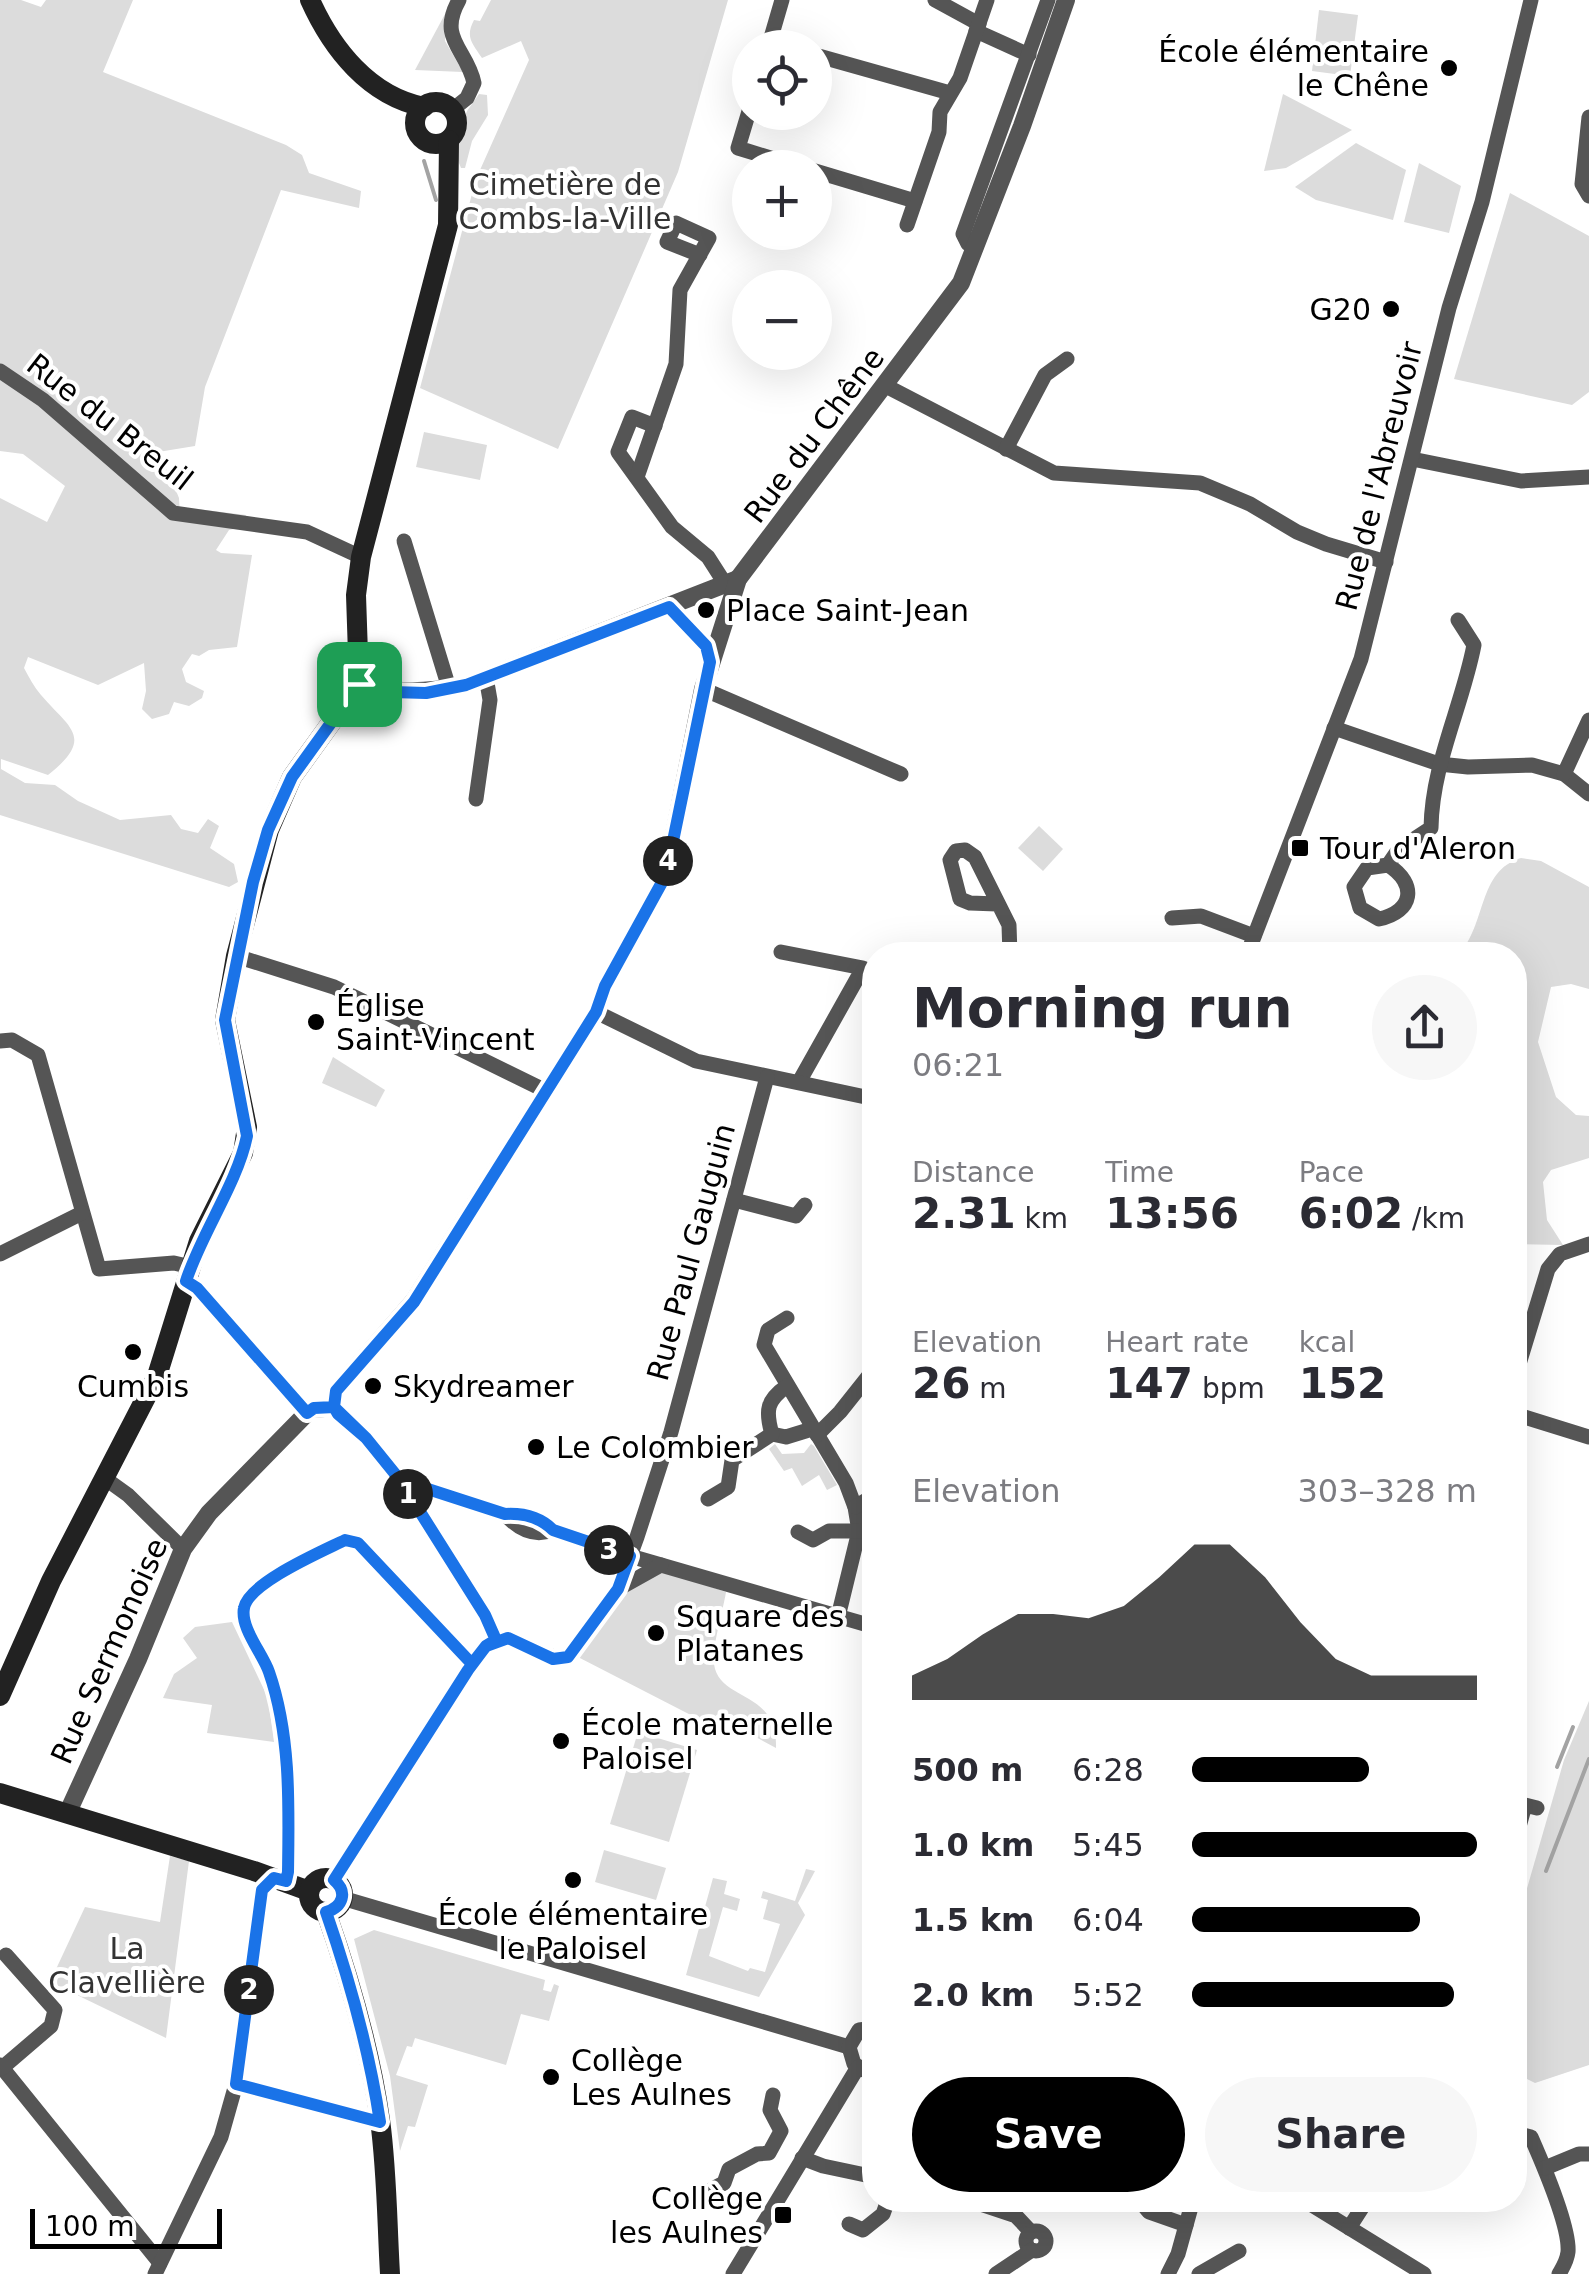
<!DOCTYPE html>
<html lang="en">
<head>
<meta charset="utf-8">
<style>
	:root { --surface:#fff; --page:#f7f7f7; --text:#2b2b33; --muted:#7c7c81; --accent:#000 }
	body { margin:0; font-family:"DejaVu Sans",sans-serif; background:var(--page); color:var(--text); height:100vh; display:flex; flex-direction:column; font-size:38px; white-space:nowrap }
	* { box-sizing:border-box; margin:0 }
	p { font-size:32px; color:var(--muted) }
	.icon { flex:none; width:55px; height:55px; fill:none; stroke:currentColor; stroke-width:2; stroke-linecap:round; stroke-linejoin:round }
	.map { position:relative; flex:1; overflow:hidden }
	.side { position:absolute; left:862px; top:942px; width:665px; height:1270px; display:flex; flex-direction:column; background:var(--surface); border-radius:40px; box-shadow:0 10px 40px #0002 }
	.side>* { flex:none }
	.buttons { position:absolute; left:732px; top:30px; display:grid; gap:20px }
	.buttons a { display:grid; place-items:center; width:100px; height:100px; border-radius:50%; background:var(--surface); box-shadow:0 10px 40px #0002; font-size:50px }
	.scale { position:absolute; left:30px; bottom:25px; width:192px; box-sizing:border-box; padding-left:10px; border:5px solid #000; border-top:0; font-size:28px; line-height:35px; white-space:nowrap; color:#000; -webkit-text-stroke:8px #fff; paint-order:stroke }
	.pin { position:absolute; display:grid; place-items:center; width:85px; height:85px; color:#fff; margin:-42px; border-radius:20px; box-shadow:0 5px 15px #0006 }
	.km { position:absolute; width:50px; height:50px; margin:-25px; border-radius:50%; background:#222; color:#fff; font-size:28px; line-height:50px; text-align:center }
	.round { display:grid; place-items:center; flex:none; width:105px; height:105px; border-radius:52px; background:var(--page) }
	.head { display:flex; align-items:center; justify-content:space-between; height:170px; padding:0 50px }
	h1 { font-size:55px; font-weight:800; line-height:75px }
	.stats { display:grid; grid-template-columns:repeat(3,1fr); gap:15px; height:170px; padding:10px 50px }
	.stats div { display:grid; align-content:center }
	.stats b { font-size:42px; font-weight:800 }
	.stats small { font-size:28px; font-weight:400 }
	.stats p { font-size:28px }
	.chart { height:280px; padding:20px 50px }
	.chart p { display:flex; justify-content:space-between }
	.chart svg { width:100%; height:180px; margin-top:10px; fill:var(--accent); opacity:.7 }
	.action { display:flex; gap:20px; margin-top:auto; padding:20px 50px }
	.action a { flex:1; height:115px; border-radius:60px; background:var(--accent); color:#fff; font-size:40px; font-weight:800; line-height:115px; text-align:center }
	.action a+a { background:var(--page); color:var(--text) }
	ul { padding:0 50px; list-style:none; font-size:32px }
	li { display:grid; grid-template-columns:160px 120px 1fr; align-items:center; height:75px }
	li i { height:25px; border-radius:12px; background:var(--accent) }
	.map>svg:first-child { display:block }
</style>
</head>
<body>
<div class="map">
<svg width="1589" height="2274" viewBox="0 0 1589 2274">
	<rect width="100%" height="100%" fill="#fff"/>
	<!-- green -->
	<g fill="#dcdcdc">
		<path d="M0,0H21L41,7L46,0H133L103,72L286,145L302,155L309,173L361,191L359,208L281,190L205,387L195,446L158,452L156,462L165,464L179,498L180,517L197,509L246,515L243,527L229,530L216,550L221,553L252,555L237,647L209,650L199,656L192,654L182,669L186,682L204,691L202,698L189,706L174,702L169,714L152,719L142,709L146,691L144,663L98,685L28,657L24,668C29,677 34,687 41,695C69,728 96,737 48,775L1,759V769L25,783L55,785L78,801L120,820L171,815L181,829L198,833L208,819L219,826L210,848L234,864L238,882L229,887L0,815V498L47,522L65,486L23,454L0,451Z"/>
		<path d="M491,0H728L678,172L558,449L420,388L476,179L529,60L521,41L482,58C472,43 465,37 474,20L480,21Z"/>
		<path d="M1319,10L1358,15L1350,76L1312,71Z"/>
		<path d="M445,14V41L463,72L415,70Z"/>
		<path d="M479,94L487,95L488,115L472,141L465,168H461L453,148L467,111Z"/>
		<path d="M1283,94L1352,130L1286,168L1264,171Z"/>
		<path d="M1356,143L1406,170L1393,220L1316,200L1295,187Z"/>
		<path d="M1419,163L1461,186L1449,233L1404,222Z"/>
		<path d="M1510,193L1589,236V392L1572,405L1454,379Z"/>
		<path d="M424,432L487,445L480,480L416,467Z"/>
		<path d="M1039,826L1063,849L1043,871L1018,848Z"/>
		<path d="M1521,858L1541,861L1589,887V989L1571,984L1551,987L1538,1042L1556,1097L1576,1115L1589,1116V1158L1551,1170L1543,1182L1547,1220L1563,1245L1518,1244L1515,1238V955H1458C1487,925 1477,871 1521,858Z"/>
		<path d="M333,1057L385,1090L376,1107L322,1083Z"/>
		<path d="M775,1444L782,1454L804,1453L811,1444L814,1446L837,1485L827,1490L819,1475L802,1486L792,1468L784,1471L769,1449Z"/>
		<path d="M659,1569L726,1592C723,1611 712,1646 714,1664C719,1702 778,1689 776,1748L724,1720L716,1728L576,1656L622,1591Z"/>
		<path d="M232,1622L268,1698L274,1742L207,1733L212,1705L163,1698L174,1674L197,1658L183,1638L195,1627Z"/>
		<path d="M1589,1701V2065L1535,2083L1515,2073V1930L1564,1760Z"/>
		<path d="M638,1732L697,1750L669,1842L610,1824Z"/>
		<path d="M604,1850L666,1868L656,1900L595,1882Z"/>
		<path d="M170,1856L189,1861L166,2038L50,1982L85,1907L160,1922Z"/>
		<path d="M806,1869L815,1871L798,1903L805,1915L759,1997L686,1975L713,1878L727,1881L724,1894L740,1899L737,1911L723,1907L709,1956L748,1971L750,1968L765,1972L780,1924L763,1919L768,1900L761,1898L763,1891L795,1901Z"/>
		<path d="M374,1930L545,1980L543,1990L551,1992L554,1984L559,1986L549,2021L521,2014L506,2065L415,2038L412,2047L407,2046L396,2075L428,2085L415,2127L408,2126L400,2151L390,2076L354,1939Z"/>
	</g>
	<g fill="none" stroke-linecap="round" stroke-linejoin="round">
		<!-- stream -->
		<g stroke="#a3a3a3" stroke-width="4">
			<path d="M424,161L436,200"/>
			<path d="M1557,1767L1573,1727"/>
			<path d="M1546,1871L1589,1759"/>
		</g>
		<!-- minor -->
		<g stroke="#555" stroke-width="15">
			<path d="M935,0L979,24"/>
			<path d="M976,31L1029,55"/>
			<path d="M768,48L782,0"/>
			<path d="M815,55L950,93"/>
			<path d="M750,108L738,148L803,168"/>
			<path d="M452,110L467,98L474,83C467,49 437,39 459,0"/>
			<path d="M1589,117L1582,184L1589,196"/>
			<path d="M815,171L915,201"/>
			<path d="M907,225L939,132L940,112L960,78L987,0"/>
			<path d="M976,247L968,244L963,234L1048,0"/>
			<path d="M0,371L43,400L173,513L307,532L361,557"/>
			<path d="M884,385L1054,473L1200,483L1250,504L1297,532L1326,544L1386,562"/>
			<path d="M655,426L632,417L618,452L672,527L708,557L724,582"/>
			<path d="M1006,449L1045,375L1067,359"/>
			<path d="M1412,459L1521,481L1589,477"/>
			<path d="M637,477L676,364L680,290L709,238L676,223L667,242L700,255"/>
			<path d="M404,541L449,688"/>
			<path d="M669,607L706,646L710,662"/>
			<path d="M703,689L901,774"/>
			<path d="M1334,728L1439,764L1468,767L1532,765L1564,774L1589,794"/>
			<path d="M1564,774L1589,720"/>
			<path d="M476,799L490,700L486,677"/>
			<path d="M1388,865C1418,884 1413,912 1379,919L1360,908L1354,887L1367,868L1388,865L1399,849L1431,828C1432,764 1462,707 1474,645L1458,620"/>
			<path d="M997,904L970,903L960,899L950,860L956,851L965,850L975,857L1009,925L1010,955"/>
			<path d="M1172,918L1201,916L1254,936"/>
			<path d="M781,952L863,968L799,1082"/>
			<path d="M1247,955L1361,659L1449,308L1482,202L1531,0"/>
			<path d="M236,956L334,987L546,1091"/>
			<path d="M596,1012L696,1061L875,1099"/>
			<path d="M0,1041L12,1040L38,1055L99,1269L174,1263L191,1267"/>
			<path d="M734,1200L796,1216L805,1205"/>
			<path d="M0,1254L82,1213"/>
			<path d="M186,1281L197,1289L307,1413"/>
			<path d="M787,1318L768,1330L764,1345L846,1483L855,1507L859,1531L838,1617"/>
			<path d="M1515,1377L1548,1269L1560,1254L1589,1244"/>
			<path d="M787,1386C767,1400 765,1410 772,1434L786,1437L812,1429"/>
			<path d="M334,1407L366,1438L400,1480L485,1615L496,1640"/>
			<path d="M1515,1414L1589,1437"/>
			<path d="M817,1435L840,1412L875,1368"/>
			<path d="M103,1477L128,1495L183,1549"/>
			<path d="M400,1480L505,1514C523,1513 540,1517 553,1530L630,1556L875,1627"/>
			<path d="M708,1499L728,1487L732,1460L772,1434"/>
			<path d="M855,1507L875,1495"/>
			<path d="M505,1514C518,1529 534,1537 553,1530"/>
			<path d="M798,1532L813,1540L829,1531H859"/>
			<path d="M618,1589L661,1565"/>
			<path d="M496,1640C523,1637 541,1661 568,1657L618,1589L637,1537L671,1432L767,1077"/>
			<path d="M1515,1841L1525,1805L1537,1808"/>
			<path d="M334,1880L468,1671L486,1646L496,1640"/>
			<path d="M286,1881C294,1854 288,1749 282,1719C280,1704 274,1688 270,1674C263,1655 242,1630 244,1610C246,1589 323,1545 343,1541C347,1540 354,1542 358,1543L473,1664"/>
			<path d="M342,1898L849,2047"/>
			<path d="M875,2028L859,2030L849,2047L854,2064L864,2070H875"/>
			<path d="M0,2065L160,2263"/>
			<path d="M2,2068L51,2026L55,2010L6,1955"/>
			<path d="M236,2084L380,2122"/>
			<path d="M1515,2133L1531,2137C1542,2162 1570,2227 1568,2252C1567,2261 1563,2267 1559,2274"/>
			<path d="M802,2158L823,2166L875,2177"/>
			<path d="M1545,2168L1579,2154H1589"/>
			<path d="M703,2194L724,2183L729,2169L757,2154L769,2153L781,2131L770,2110L773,2095"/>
			<path d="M968,2200L1016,2216L1031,2232"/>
			<path d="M1139,2200L1149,2212L1186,2225"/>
			<path d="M1304,2200L1424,2274"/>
			<path d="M849,2224L863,2230L883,2214L888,2200"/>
			<path d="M1349,2228L1367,2200"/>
			<circle cx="1036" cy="2241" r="10"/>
			<path d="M155,2274L221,2137L236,2084L262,1890L274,1877"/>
			<path d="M733,2274L858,2067"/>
			<path d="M996,2274L1032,2250"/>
			<path d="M1168,2274L1178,2254L1193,2200"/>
			<path d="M1199,2274L1239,2251"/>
		</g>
		<!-- tertiary -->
		<g stroke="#555" stroke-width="18">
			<path d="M359,684C396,695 428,692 466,685L738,579"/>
			<path d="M68,1812L138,1659L183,1549L209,1513L307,1413L314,1409L334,1407L336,1391L414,1301L596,1012L605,986L666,875L703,689L738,579L961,283L1022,126L1066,0"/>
		</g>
		<!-- secondary -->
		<g stroke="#222" stroke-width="20">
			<path d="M310,0C332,49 369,96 424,107"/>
			<circle cx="436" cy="123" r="21"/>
			<path d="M0,1696L51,1581L157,1376L199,1241L243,1153L247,1127L225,1020L236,956L269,830L292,777L359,684L356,595L361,557L448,225L449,140"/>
			<path d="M0,1793L254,1871L309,1891"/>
			<circle cx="326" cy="1895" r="17"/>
			<path d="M326,1912C350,1980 370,2048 380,2120C387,2171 387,2223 390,2274"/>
		</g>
	</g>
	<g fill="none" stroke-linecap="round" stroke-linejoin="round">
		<!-- route casing -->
		<g stroke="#fff" stroke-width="20">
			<path id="route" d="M359,684L292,777L268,830L253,882L225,1020L247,1136C237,1184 202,1232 186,1281L197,1288L307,1413L314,1408L334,1407L366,1438L400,1480L485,1615L496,1640L486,1646L468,1670L334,1880C348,1892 343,1907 326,1912C350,1981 369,2049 380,2122L236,2084L262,1890L274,1878L286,1881L288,1872C289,1806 291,1735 269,1672C263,1654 240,1628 244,1608C248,1583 323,1551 345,1540L358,1543L472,1664L486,1646L508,1638L553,1659L568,1657L618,1589L630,1556L553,1530C540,1517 523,1513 505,1514L400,1480L366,1438L338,1414L334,1407L336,1391L414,1302L596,1012L605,986L666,875L710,662L706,646L669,607L466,685L426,693L392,692L359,684"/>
		</g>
		<!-- route -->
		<use href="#route" stroke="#1a73e8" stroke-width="12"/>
	</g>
	<!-- markers -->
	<g fill="#000" stroke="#fff" stroke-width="4">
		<circle cx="1449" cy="68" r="10"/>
		<circle cx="1391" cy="309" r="10"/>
		<circle cx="706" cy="610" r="10"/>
		<rect x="1290" y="838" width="20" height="20" rx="5"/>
		<circle cx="316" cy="1022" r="10"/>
		<circle cx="133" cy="1352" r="10"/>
		<circle cx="373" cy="1386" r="10"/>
		<circle cx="536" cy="1447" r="10"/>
		<circle cx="656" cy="1633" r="10"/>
		<circle cx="561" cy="1741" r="10"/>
		<circle cx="573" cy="1880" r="10"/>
		<circle cx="551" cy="2077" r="10"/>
		<rect x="773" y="2205" width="20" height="20" rx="5"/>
	</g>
	<g text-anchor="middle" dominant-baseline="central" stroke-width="8" stroke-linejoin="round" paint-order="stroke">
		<!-- poi labels -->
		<g font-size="30" fill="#000" stroke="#fff" text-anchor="start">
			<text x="1429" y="51" text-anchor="end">École élémentaire<tspan x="1429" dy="34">le Chêne</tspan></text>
			<text x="1371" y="309" text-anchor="end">G20</text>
			<text x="726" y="610">Place Saint-Jean</text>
			<text x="1320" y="848">Tour d'Aleron</text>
			<text x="336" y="1005">Église<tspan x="336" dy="34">Saint-Vincent</tspan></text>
			<text x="133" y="1386" text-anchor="middle">Cumbis</text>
			<text x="393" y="1386">Skydreamer</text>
			<text x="556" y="1447">Le Colombier</text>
			<text x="676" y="1616">Square des<tspan x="676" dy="34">Platanes</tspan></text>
			<text x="581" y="1724">École maternelle<tspan x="581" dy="34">Paloisel</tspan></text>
			<text x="573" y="1914" text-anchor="middle">École élémentaire<tspan x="573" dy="34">le Paloisel</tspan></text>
			<text x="571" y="2060">Collège<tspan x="571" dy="34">Les Aulnes</tspan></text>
			<text x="763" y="2198" text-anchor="end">Collège<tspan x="763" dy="34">les Aulnes</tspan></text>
		</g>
		<!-- park labels -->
		<g font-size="30" fill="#333" stroke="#fff">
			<text x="565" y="184">Cimetière de<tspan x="565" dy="34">Combs-la-Ville</tspan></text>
			<text x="127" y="1948">La<tspan x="127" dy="34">Clavellière</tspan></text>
		</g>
		<!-- street labels -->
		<g font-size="30" fill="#000" stroke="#fff">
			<text transform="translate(110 422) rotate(38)">Rue du Breuil</text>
			<text transform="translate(814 435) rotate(-53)">Rue du Chêne</text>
			<text transform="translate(1379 476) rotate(-76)">Rue de l'Abreuvoir</text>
			<text transform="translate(691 1252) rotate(-75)">Rue Paul Gauguin</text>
			<text transform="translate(109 1651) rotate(-66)">Rue Sermonoise</text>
		</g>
	</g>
</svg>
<div class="buttons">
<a><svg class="icon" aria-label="locate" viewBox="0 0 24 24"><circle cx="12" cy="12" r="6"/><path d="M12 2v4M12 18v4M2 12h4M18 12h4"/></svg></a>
<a>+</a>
<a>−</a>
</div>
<div class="scale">100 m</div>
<div class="pin" style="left:359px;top:684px;background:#1e9e55"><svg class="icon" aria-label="arrive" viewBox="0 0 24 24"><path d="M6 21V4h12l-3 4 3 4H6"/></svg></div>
<b class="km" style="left:408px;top:1494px">1</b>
<b class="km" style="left:249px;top:1990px">2</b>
<b class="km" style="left:609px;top:1550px">3</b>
<b class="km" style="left:668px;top:861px">4</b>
<section class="side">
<div class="head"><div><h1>Morning run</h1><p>06:21</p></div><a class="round"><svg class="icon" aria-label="share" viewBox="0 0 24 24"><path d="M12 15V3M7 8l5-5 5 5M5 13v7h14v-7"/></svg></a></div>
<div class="stats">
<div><p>Distance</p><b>2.31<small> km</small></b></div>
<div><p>Time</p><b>13:56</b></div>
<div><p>Pace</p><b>6:02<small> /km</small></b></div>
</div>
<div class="stats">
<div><p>Elevation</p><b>26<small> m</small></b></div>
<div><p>Heart rate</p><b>147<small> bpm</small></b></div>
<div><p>kcal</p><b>152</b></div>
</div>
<div class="chart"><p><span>Elevation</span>303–328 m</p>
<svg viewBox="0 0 160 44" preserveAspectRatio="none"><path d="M0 44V38L10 34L20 28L30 23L40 23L50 24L60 21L70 14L80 6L90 6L100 14L110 25L120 34L130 38L140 38L150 38L160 38V44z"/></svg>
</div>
<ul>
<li><b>500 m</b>6:28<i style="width:62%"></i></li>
<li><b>1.0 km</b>5:45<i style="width:100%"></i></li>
<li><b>1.5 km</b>6:04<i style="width:80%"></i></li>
<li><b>2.0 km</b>5:52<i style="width:92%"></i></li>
</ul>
<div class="action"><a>Save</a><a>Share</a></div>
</section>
</div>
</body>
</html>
